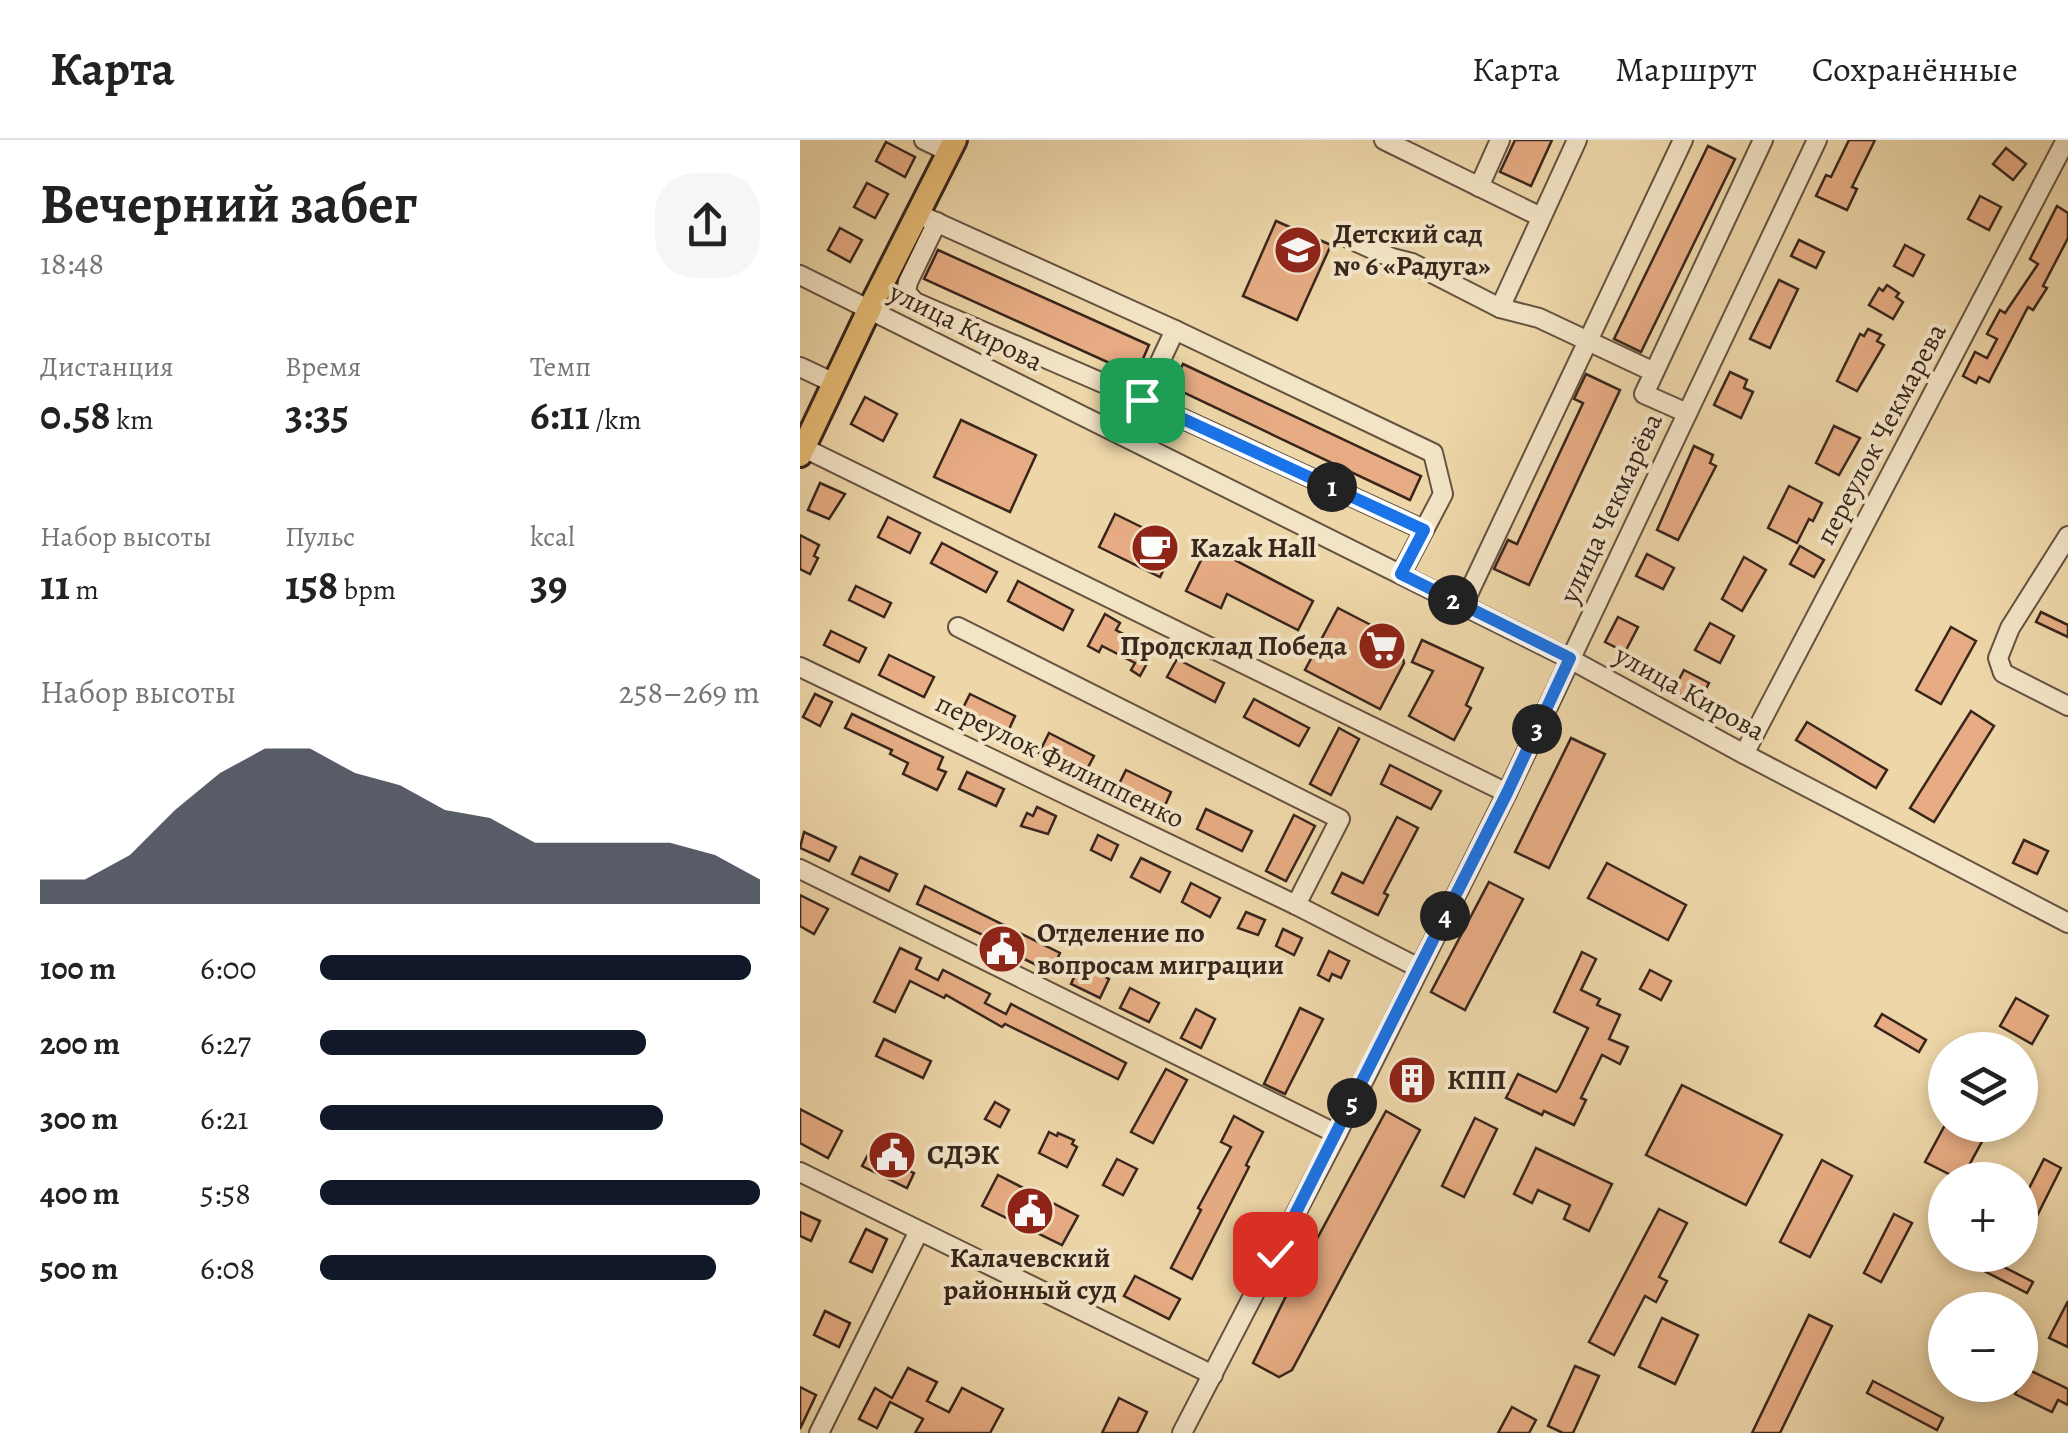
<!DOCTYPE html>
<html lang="ru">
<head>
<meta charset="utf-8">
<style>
	:root { --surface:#fff; --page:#f6f6f6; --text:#222; --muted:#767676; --line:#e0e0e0; --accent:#111827 }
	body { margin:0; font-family:Alegreya,serif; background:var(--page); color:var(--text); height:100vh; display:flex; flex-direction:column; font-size:38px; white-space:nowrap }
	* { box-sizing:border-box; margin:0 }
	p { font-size:32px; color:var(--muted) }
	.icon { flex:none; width:55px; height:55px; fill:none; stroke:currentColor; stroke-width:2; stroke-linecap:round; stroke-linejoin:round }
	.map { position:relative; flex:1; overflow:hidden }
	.drawer { display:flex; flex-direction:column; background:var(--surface); width:800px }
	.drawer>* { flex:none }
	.tools { position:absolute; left:1128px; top:892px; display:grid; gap:20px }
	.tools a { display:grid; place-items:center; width:110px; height:110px; border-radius:50%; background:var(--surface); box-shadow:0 5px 15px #0003; font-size:50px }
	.pin { position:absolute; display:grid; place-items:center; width:85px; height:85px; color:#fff; margin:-42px; border-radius:20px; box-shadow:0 5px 15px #0006 }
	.km { position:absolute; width:50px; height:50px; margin:-25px; border-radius:50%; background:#222; color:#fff; font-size:28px; line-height:50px; text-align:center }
	.round { display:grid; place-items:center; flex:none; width:105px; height:105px; border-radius:40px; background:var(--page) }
	.overview { display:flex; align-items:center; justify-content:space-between; height:170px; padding:0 40px }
	h1 { font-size:55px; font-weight:700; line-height:75px }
	.figures { display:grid; grid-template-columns:repeat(3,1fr); gap:15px; height:170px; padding:10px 40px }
	.figures div { display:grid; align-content:center }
	.figures b { font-size:42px; font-weight:700 }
	.figures small { font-size:28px; font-weight:400 }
	.figures p { font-size:28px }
	.chart { height:280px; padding:20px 40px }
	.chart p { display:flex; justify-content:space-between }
	.chart svg { width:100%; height:180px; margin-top:10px; fill:var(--accent); opacity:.7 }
	ul { padding:0 40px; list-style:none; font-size:32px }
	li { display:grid; grid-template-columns:160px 120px 1fr; align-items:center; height:75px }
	li i { height:25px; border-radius:12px; background:var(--accent) }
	header { display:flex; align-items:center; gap:60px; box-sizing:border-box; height:140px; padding:0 50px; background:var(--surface); border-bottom:2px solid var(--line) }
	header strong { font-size:48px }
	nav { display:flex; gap:55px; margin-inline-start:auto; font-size:35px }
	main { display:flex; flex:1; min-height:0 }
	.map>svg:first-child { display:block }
</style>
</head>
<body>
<header>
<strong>Карта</strong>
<nav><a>Карта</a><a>Маршрут</a><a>Сохранённые</a></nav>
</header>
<main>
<section class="drawer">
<div class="overview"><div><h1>Вечерний забег</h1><p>18:48</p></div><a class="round"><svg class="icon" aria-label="share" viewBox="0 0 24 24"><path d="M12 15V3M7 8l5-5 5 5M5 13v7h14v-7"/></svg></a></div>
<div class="figures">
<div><p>Дистанция</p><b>0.58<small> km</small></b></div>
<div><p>Время</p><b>3:35</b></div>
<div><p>Темп</p><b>6:11<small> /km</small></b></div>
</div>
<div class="figures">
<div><p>Набор высоты</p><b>11<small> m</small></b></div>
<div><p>Пульс</p><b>158<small> bpm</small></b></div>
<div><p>kcal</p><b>39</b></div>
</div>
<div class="chart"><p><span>Набор высоты</span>258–269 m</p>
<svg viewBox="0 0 160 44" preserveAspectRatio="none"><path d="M0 44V38L10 38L20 32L30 21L40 12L50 6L60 6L70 12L80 15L90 21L100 23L110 29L120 29L130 29L140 29L150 32L160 38V44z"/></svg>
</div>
<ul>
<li><b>100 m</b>6:00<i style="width:98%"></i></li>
<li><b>200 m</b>6:27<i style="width:74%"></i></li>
<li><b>300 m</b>6:21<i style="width:78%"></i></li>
<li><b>400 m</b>5:58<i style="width:100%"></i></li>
<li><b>500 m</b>6:08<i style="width:90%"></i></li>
</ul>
</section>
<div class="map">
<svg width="1268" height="1293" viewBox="0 0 1268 1293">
	<rect width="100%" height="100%" fill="#edd6a8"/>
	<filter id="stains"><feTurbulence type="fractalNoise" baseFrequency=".002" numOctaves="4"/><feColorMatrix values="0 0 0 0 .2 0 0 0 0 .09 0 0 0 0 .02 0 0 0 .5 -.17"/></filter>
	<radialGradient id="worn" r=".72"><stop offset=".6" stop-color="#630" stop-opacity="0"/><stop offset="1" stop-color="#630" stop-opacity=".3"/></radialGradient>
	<!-- building -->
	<g fill="#e7ac83" stroke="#38261d" stroke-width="2.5">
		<path d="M715,0H752L731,46L700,32Z"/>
		<path d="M1049,0H1075L1052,47L1057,49L1047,70L1016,56L1026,35L1031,37Z"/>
		<path d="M86,2L115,17L105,37L76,21Z"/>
		<path d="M908,6L935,19L841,212L814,199Z"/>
		<path d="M1206,8L1226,24L1213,40L1193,24Z"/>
		<path d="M67,43L88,54L75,78L54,67Z"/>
		<path d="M1180,56L1201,67L1189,90L1168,79Z"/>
		<path d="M1257,66L1268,73V98L1243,146L1247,148L1233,170L1228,167L1189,242L1179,237L1176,243L1163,236L1175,212L1187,218L1197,199L1187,194L1200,170L1205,173L1238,124L1230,119Z"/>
		<path d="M476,81L531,105L497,180L443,156Z"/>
		<path d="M40,88L62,100L50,122L28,110Z"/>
		<path d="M999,100L1024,112L1016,128L991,116Z"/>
		<path d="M1105,105L1124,115L1113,136L1094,126Z"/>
		<path d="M138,110L349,205L336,235L124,139Z"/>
		<path d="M979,140L998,149L970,208L950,199Z"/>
		<path d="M1087,145L1099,153L1096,157L1103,162L1093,179L1069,165L1079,148L1083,151Z"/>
		<path d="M1068,189L1081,195L1077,201L1084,205L1057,251L1037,241L1060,194L1064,196Z"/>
		<path d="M383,224L621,336L610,360L372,247Z"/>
		<path d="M930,232L947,240L944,248L953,252L941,278L914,265Z"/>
		<path d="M786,234L820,250L729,445L694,429L708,400L717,404L783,263L774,259Z"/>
		<path d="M65,257L97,274L83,301L51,284Z"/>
		<path d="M161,280L236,315L210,372L134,337Z"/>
		<path d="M1034,286L1060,298L1039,335L1016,323Z"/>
		<path d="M894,306L913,315L910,323L916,326L878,400L857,390Z"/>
		<path d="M20,343L45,354L29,379L8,370Z"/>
		<path d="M989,346L1022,363L1013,381L1009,379L997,403L968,388Z"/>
		<path d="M315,374L376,404L360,437L299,407Z"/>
		<path d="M88,377L120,393L110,413L78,397Z"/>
		<path d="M0,395L19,405L14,416L18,418L10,434L0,429Z"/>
		<path d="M142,403L197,432L186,452L131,423Z"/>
		<path d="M408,406L513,461L498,490L427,454L421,468L386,451Z"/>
		<path d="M1000,406L1024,420L1014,437L990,424Z"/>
		<path d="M847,414L874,428L863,449L836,436Z"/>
		<path d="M944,417L966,430L942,471L922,459Z"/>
		<path d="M218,441L273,470L263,490L208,461Z"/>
		<path d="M56,446L91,463L84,477L49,460Z"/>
		<path d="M538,468L598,499L604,523L580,569L505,530Z"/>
		<path d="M1241,472L1268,485V497L1236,482Z"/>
		<path d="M305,474L320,483L316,490L344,505L347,500L357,505L340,536L331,530L335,523L302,506L299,512L288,506Z"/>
		<path d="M818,477L838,487L825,512L805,502Z"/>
		<path d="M910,483L934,496L920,523L895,510Z"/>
		<path d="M1151,487L1176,501L1141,564L1116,550Z"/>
		<path d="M31,491L66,508L59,522L24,505Z"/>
		<path d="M622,500L683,528L666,565L671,568L654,600L609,576L633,531L612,522Z"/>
		<path d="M89,515L134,537L124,557L79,535Z"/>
		<path d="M377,519L424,543L415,562L367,537Z"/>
		<path d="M884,530L909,543L898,564L873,551Z"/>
		<path d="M15,554L32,562L20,586L3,577Z"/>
		<path d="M170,554L215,576L206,596L160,574Z"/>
		<path d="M454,559L509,588L499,606L444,577Z"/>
		<path d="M1171,571L1194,586L1134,682L1110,668Z"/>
		<path d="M52,574L143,617L138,629L146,632L137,650L103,634L108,623L90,614L92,610L45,588Z"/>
		<path d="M1007,582L1087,630L1076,648L996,600Z"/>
		<path d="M539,588L559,599L531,655L510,644Z"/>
		<path d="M249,593L294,616L284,635L239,613Z"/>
		<path d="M771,598L805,614L749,728L715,712Z"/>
		<path d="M590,625L641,651L631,669L581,644Z"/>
		<path d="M326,630L371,652L362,672L316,650Z"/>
		<path d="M167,632L204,649L196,666L159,649Z"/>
		<path d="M237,667L256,676L248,694L221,686L227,673L233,676Z"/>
		<path d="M406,669L452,691L442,711L397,689Z"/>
		<path d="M494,675L515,686L486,741L466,731Z"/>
		<path d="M597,677L618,688L584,753L588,755L578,775L532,753L542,733L563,743Z"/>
		<path d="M4,692L36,707L29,721L0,708Z"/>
		<path d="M298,695L318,705L311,720L291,710Z"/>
		<path d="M1224,700L1248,711L1237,734L1213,723Z"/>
		<path d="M60,717L97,734L89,751L52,734Z"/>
		<path d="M341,718L370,732L360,752L331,737Z"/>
		<path d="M807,723L886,765L868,800L788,758Z"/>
		<path d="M689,742L723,759L665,870L631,852Z"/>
		<path d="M391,743L420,758L410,777L382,762Z"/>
		<path d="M125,746L260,813L251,832L222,818L223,814L117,764Z"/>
		<path d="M0,755L28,769L14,794L0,786Z"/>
		<path d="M446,772L465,780L458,795L438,788Z"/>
		<path d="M483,789L502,798L494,815L476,806Z"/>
		<path d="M100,808L121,818L116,829L138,840L143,830L190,854L185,863L206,874L211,864L326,923L318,939L205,884L202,887L146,855L144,858L110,841L95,872L74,862Z"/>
		<path d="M529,811L549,821L541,838L532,834L529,841L518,835Z"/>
		<path d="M782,812L796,819L781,850L800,859L797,865L820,875L809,899L828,907L820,924L802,915L781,958L786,960L774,985L744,971L742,975L706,958L718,934L756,952L759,948L788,888L754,872Z"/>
		<path d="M280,824L309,839L300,858L271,844Z"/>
		<path d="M850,830L871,841L861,860L840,849Z"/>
		<path d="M330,848L359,863L349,882L320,868Z"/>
		<path d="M1216,858L1248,876L1232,904L1200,886Z"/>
		<path d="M500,868L523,879L485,954L464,944Z"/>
		<path d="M396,869L415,879L401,908L381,898Z"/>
		<path d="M1082,874L1126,900L1119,912L1075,886Z"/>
		<path d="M84,899L131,921L123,938L76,916Z"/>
		<path d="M603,920L634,936L622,959L591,943Z"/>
		<path d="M366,929L387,940L353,1003L331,992Z"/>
		<path d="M882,945L982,995L946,1065L846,1015Z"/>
		<path d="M195,962L209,970L200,987L185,979Z"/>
		<path d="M0,969L42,991L28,1018L0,1003Z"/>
		<path d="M586,971L620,990L492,1230L479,1237L453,1223L484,1160Z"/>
		<path d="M434,976L463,992L446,1025L449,1027L392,1139L371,1128L401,1070L398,1068L431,1007L421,1002Z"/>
		<path d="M675,978L697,989L664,1057L642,1046Z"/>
		<path d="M1145,985H1191L1161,1040L1125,1022Z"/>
		<path d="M249,992L257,996L258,993L274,1000L272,1004L277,1007L267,1027L239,1013Z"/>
		<path d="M77,998L100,1010L93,1023L114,1033L107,1048L62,1026Z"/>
		<path d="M736,1008L812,1044L789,1091L764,1079L770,1065L738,1050L732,1063L714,1054Z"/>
		<path d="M317,1019L337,1029L323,1055L303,1045Z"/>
		<path d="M1244,1019L1261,1028L1237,1076L1220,1066Z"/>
		<path d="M1022,1020L1052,1036L1010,1117L980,1102Z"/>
		<path d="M198,1035L278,1076L262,1105L182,1066Z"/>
		<path d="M859,1069L887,1083L859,1137L867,1141L856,1162L845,1156L814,1215L789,1202Z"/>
		<path d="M0,1072L20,1081L11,1101L0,1096Z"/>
		<path d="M1094,1074L1112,1083L1081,1142L1064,1133Z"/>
		<path d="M66,1089L87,1099L72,1132L50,1122Z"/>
		<path d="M1153,1115H1179L1193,1122L1197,1115H1211L1204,1127L1233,1142L1227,1153Z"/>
		<path d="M335,1136L380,1159L369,1179L324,1156Z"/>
		<path d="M1268,1161V1207L1249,1198Z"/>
		<path d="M25,1171L50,1183L39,1207L14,1195Z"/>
		<path d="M1009,1175L1032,1186L980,1293H952Z"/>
		<path d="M862,1178L898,1195L875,1244L839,1227Z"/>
		<path d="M775,1226L799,1236L773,1293H763L748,1286Z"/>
		<path d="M108,1228L137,1242L127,1261L149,1272L162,1248L203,1269L190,1293H115L123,1279L90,1262L77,1288L59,1279L75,1248L92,1258Z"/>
		<path d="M1227,1229L1268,1249V1265L1258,1260L1252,1272L1215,1254Z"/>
		<path d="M1073,1241L1143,1278L1137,1290L1067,1253Z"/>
		<path d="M0,1247L16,1255L0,1289Z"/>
		<path d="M319,1258L347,1272L337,1293H302Z"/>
		<path d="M712,1267L736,1280L729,1293H698Z"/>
	</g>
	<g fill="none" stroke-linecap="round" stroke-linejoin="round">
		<!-- minor casing -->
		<g stroke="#655240" stroke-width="22">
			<g id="minor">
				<path d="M124,0L149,12"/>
				<path d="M584,0L741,77"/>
				<path d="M777,0L700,168L739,178L854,232"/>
				<path d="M679,47L700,0"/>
				<path d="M118,74L375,190L633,313L643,354L601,434"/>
				<path d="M137,82L108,142L106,152L115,162L342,260"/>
				<path d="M550,99L592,118L612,123L700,168"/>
				<path d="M0,135L770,519L944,614L1268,783"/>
				<path d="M375,190L342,260L624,390"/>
				<path d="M0,227L34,243"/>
				<path d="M887,273L844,254L963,0"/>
				<path d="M0,306L707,653"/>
				<path d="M1268,396L1210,488L1198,518L1203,533L1268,566"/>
				<path d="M663,465L883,0"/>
				<path d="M158,487L540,679L496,765"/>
				<path d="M0,527L496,765L619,828"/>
				<path d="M944,614L1266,0"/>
				<path d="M0,729L537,994"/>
				<path d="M0,1032L413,1235"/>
				<path d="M19,1293L119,1091"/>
				<path d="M382,1293L537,994L707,653L1017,0"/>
			</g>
		</g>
		<!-- major casing -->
		<g stroke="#38261d" stroke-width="28">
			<path id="major" d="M0,315L69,170L155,0"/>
		</g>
		<!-- minor -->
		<use href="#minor" stroke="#f3e4c6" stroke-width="18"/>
		<!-- major -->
		<use href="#major" stroke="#e6bb74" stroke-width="22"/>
	</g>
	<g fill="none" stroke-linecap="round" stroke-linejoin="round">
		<!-- route casing -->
		<g stroke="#fff" stroke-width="20">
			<path id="route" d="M342,260L624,390L601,434L770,518L707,653L475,1114"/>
		</g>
		<!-- route -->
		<use href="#route" stroke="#1a73e8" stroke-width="12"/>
	</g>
	<!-- icons -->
	<defs>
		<g id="school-disc" transform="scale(2.5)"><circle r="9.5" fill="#8f2418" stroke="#f3e4c6"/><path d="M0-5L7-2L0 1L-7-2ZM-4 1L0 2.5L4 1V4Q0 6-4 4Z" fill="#fff"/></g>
		<g id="cafe-disc" transform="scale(2.5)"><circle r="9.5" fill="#8f2418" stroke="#f3e4c6"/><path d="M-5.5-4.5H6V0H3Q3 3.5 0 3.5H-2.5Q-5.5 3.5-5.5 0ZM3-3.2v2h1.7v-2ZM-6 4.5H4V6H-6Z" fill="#fff"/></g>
		<g id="supermarket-disc" transform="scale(2.5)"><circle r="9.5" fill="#8f2418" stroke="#f3e4c6"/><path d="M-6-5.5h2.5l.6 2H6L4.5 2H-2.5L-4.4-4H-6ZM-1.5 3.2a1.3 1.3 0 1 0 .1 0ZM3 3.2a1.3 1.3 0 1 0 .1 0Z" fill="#fff"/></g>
		<g id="civic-disc" transform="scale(2.5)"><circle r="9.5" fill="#8f2418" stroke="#f3e4c6"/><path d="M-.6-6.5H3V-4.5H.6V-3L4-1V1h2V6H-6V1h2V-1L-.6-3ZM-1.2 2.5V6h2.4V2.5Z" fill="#fff"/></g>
		<g id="building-disc" transform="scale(2.5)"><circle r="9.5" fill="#8f2418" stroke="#f3e4c6"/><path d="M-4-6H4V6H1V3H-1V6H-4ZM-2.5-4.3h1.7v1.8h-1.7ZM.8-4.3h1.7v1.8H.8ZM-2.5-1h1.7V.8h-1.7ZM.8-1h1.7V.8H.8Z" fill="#fff"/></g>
	</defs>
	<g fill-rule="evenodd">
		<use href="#school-disc" x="498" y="110"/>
		<use href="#cafe-disc" x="355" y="408"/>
		<use href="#supermarket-disc" x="582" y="506"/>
		<use href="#civic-disc" x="202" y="809"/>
		<use href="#building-disc" x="612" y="940"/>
		<use href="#civic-disc" x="92" y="1015"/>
		<use href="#civic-disc" x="230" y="1071"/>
	</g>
	<g text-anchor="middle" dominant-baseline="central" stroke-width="8" stroke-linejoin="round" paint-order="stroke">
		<!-- poi labels -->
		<g font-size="28" font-weight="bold" fill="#38261d" stroke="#f3e4c6" text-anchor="start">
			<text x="533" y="94">Детский сад<tspan x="533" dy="32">№ 6 «Радуга»</tspan></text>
			<text x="390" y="408">Kazak Hall</text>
			<text x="547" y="506" text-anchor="end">Продсклад Победа</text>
			<text x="237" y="793">Отделение по<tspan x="237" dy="32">вопросам миграции</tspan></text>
			<text x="647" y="940">КПП</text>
			<text x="127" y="1015">СДЭК</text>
			<text x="230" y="1118" text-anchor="middle">Калачевский<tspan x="230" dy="32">районный суд</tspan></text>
		</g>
		<!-- street labels -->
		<g font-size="28" fill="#38261d" stroke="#f3e4c6">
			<text transform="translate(166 187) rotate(26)">улица Кирова</text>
			<text transform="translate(1081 294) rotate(-62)">переулок Чекмарева</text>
			<text transform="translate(811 368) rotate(-65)">улица Чекмарёва</text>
			<text transform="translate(890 553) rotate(29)">улица Кирова</text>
			<text transform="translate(260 621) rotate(26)">переулок Филиппенко</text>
		</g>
	</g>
	<rect width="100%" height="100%" filter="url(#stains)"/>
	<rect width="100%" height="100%" fill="url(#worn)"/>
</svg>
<div class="tools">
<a><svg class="icon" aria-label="layers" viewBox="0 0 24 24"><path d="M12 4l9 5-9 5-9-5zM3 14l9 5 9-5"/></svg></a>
<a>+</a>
<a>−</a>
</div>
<div class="pin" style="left:342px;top:260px;background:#1e9e55"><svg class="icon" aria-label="arrive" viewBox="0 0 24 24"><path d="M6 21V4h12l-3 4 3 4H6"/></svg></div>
<div class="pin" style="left:475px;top:1114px;background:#d93025"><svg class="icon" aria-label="check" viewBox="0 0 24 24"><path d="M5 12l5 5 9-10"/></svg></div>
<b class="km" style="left:532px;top:347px">1</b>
<b class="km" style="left:653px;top:460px">2</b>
<b class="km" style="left:737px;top:589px">3</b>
<b class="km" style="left:645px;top:776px">4</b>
<b class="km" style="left:552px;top:963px">5</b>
</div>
</main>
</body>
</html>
